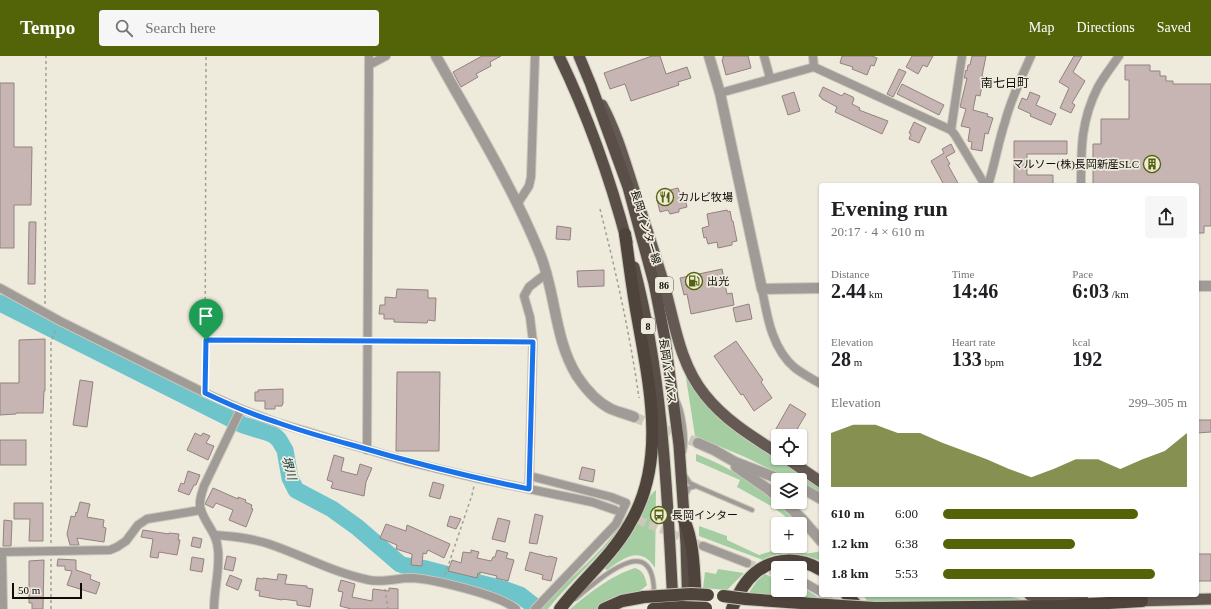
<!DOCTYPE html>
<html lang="en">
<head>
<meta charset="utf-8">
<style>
	:root { --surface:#fff; --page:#f6f6f6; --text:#202124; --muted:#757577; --accent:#536308 }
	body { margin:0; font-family:"Times New Roman","Noto Sans JP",serif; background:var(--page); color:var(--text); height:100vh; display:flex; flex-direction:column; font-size:15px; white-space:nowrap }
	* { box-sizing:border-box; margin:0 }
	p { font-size:13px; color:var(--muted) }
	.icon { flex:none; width:22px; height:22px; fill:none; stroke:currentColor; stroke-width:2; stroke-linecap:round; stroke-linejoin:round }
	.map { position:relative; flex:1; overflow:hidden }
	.panel { position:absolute; left:819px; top:127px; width:380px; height:414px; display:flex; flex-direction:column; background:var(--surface); border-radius:4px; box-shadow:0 1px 3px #0004 }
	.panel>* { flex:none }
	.fabs { position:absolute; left:771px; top:373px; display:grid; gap:8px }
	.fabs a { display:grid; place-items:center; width:36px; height:36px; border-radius:4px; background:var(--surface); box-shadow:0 1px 3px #0004; font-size:20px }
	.scale { position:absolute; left:12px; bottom:10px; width:70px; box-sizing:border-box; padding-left:4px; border:2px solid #0e0c08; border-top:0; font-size:11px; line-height:14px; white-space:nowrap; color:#0e0c08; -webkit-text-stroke:3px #eeeadc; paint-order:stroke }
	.pin { position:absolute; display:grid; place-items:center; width:34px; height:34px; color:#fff; margin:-41px -17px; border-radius:50% 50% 50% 0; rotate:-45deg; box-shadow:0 0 4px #0007 }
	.pin .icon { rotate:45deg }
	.round { display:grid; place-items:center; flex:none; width:42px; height:42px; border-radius:4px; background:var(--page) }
	.summary { display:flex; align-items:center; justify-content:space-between; height:68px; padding:0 12px }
	h1 { font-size:22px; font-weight:800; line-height:30px }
	.stats { display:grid; grid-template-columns:repeat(3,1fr); gap:6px; height:68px; padding:4px 12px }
	.stats div { display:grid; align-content:center }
	.stats b { font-size:20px; font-weight:800 }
	.stats small { font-size:11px; font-weight:400 }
	.stats p { font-size:11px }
	.chart { height:112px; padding:8px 12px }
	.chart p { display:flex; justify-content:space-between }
	.chart svg { width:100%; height:72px; margin-top:4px; fill:var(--accent); opacity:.7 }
	ul { padding:0 12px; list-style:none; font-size:13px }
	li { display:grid; grid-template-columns:64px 48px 1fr; align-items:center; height:30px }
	li i { height:10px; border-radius:5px; background:var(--accent) }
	header { display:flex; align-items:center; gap:24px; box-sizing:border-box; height:56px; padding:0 20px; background:var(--accent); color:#fff }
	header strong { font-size:19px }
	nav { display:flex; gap:22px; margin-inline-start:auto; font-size:14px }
	.search { width:280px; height:36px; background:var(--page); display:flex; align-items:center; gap:10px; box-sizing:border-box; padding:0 14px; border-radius:4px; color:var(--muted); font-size:15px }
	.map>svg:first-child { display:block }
</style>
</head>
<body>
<header>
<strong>Tempo</strong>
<div class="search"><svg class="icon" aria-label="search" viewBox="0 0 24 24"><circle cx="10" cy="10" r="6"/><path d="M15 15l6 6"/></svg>Search here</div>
<nav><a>Map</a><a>Directions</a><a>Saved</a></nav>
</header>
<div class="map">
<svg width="1211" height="553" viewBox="0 0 1211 553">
	<rect width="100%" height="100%" fill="#eeeadc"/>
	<!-- green -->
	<g fill="#a4cea2">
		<path d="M687,322L704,347L717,361L797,413L821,431V440L800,428V424H792L745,401L695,380L686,322Z"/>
		<path d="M696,398C734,412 770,438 798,468H795L773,451L737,431L740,424L696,405Z"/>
		<path d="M656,434L655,512C640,489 624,502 607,514L604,512C614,501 625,490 631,477C639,463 643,444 656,434Z"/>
		<path d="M628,457L629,458C608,494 574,521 548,553H541C570,520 606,496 628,457Z"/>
		<path d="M699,470L727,480V484L759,499L785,491C796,498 807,499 820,495L821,505C803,497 780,493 763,504L699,480Z"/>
		<path d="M635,512C644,515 645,521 647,529C640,537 609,552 599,553C589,553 579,553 570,553C588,538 612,519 635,512Z"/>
		<path d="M718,513L744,517L727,534L703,532L705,516L716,518Z"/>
		<path d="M765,518L778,524V534H800V532L807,534L821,543L748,538L757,525Z"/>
		<path d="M863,539H1002L1020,543V545L932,547L868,546Z"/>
	</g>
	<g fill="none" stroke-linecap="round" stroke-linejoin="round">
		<!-- river -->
		<path stroke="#6dc4ca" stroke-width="17" d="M0,247L243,369L269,377L275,380L279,384L285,394L290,422L296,434L332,453L357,471L400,508L406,510L426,513L506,534L520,539L534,550"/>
	</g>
	<!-- building -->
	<g fill="#c6b5b3" stroke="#928380">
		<path d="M482,0H501L490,6L491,10L476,18L478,21L461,31L453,16Z"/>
		<path d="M652,0H660L666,18L687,11L691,22L678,26L679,29L631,45L625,28L610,33L604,17Z"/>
		<path d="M723,0H748L751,12L726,19L722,4L723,3Z"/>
		<path d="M842,0H872L877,2L874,10L871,9L867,19L852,13L853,11L840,7Z"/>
		<path d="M912,0H933L927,11L923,9L918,18L906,11Z"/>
		<path d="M972,0H986L982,20L984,21L980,40L976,39L973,54L988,58L987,60L993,62L988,78L985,77L982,95L971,93L972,86L968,85L970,72L961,70L966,53L960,51L967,22H964L966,14L967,15L968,9H970Z"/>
		<path d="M1074,0H1082L1073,16L1085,25L1072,47L1075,49L1071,57L1060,52L1069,32L1059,26Z"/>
		<path d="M1125,9H1150V15H1160V20H1166V25H1173V28H1211V170H1204V177H1197V129H1093V88H1101V63H1129V24H1125Z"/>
		<path d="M899,13L906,16L893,41L887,38Z"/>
		<path d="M0,27H14V91H32L31,149H14V192H0Z"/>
		<path d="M902,28L944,49L939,59L897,38Z"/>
		<path d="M823,31L842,40L844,37L853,41L854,43L852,48L860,52L859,54L888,65L882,78L835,56L837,51L822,43V42L819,40Z"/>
		<path d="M794,36L800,55L788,59L782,40Z"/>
		<path d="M1030,36L1040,40L1036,49L1056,58L1051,69L1030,60L1031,58L1018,52L1022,42L1027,44Z"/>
		<path d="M914,66L926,72L919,87L909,83L911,78L909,77Z"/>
		<path d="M1014,85H1067V98H1027V119H1053V129H1014Z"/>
		<path d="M951,88L955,96L946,101L950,108L948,109L959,129H944L931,105L944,97L942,93Z"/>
		<path d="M678,132L680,138L684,137L687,151L679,153V156L670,158L668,154L660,156L657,144L659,143L658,137Z"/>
		<path d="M727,154L728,156L730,155L732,165H733L737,185L732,186V189L718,192L717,186L708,188L706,181L704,182L702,172L709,170L707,158Z"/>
		<path d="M29,166H36L35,228H28Z"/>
		<path d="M557,170L571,172L570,184L556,183Z"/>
		<path d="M722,213L727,238L732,237L734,249L691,258L687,238L684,239L680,222Z"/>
		<path d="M604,214V230L578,231L577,215Z"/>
		<path d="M397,233L428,234V242H436L435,265L428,264L427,267L394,266V263H384V258H379L380,249H385V241L396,242Z"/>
		<path d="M749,248L752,263L736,266L733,252Z"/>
		<path d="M45,283V335H44L43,357H16V358L0,359V327H19V284Z"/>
		<path d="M736,285L763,324L761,326L772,342L754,355L743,338L741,339L714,300Z"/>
		<path d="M397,316H440L439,395H396Z"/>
		<path d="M80,324L93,326L87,371L73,369Z"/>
		<path d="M283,333V348L282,349V350H275V353H265V345H255V336H258V334Z"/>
		<path d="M790,348L806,358L793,380H772Z"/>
		<path d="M1197,364H1211V376L1197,377Z"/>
		<path d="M195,377L201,380L203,377L210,380L206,387L214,390L208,404L187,394Z"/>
		<rect x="0" y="384" width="26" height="25"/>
		<path d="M334,399L344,402L341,415L357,419L360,408L372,412L366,426L364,440L331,432L333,426L327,424Z"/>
		<path d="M582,411L595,414L593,426L579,423Z"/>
		<path d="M188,415L200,419L196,429H194L189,439L178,435L181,427L184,428Z"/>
		<path d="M433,426L444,429L440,443L429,440Z"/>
		<path d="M213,432L238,443V441L246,444L245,446L252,449L251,452L253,453L246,471L229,464L233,454L216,447L213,452L205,448Z"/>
		<path d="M80,446L90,448L87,461L104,464L103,471L106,472L104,486L77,482L79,489H70L67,478L71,460L75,461L76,456L77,457Z"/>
		<path d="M14,447H43V485H29L30,463H14Z"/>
		<path d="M535,458L543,460L537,488L529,487Z"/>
		<path d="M450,460L461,463L456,473L447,470Z"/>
		<path d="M498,462L510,465L505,486L492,483Z"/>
		<path d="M4,464L12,465L11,490H3Z"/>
		<path d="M386,468L406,475L407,469L450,488L444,502L428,494L426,498L423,497L422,510L411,509L412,498L396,493L397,489L380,482Z"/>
		<path d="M143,474L169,478V477L179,478L178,484H180L177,499L159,496L158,502L150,501L153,483L141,481Z"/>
		<path d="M193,481L202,483L200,492L191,490Z"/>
		<path d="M471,494L479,496L477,502L491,505L493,501H495L497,494L508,497L506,502L514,504L508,525L496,522L497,520L480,516V518L478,517L477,522L448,515L452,504L461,507L463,496L471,497Z"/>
		<path d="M530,496L549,501V500L557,502L551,525L542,523L543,519L525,514Z"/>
		<rect x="1197" y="498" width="14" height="27"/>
		<path d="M227,500L236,502L233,515L224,513Z"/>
		<path d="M192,501L204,503L202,516L190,514Z"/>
		<path d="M58,503L76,504V514L91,519L90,523L100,527L96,538L67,529L72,515L65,514V510H57Z"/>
		<path d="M44,504L43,553H32V547H29V505Z"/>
		<path d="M278,518L287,519L285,528L307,530V532L313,533L310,551L297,549V545L282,543V544L259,540L260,535L255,534L257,522L263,523V522L277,524Z"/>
		<path d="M230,519L242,524L238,534L226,529Z"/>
		<path d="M341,524L355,528L352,541L372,545L373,533L389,535V532L398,533V553H351L340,550L343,536L338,535Z"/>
	</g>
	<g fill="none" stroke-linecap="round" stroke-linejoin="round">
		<!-- minor-tunnel -->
		<g stroke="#ccc9bc" stroke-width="8" stroke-dasharray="8 4" stroke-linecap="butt">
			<path d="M616,455L703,490"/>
			<path d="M747,507L778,517"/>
			<path d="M825,539L835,551"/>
		</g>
		<!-- tertiary-tunnel -->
		<path stroke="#ccc9bc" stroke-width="10" stroke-dasharray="10 5" stroke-linecap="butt" d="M634,361L698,387"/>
		<!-- service casing -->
		<g stroke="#cac6ba" stroke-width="6">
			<g id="service">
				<path d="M677,344C683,356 687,383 684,396"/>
				<path d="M684,418L690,427L696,430L752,454"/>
				<path d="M686,439L689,432L696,430"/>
				<path d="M575,543C600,523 655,471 654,540"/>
			</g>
		</g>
		<!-- minor casing -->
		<g stroke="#cac6ba" stroke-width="10">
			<g id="minor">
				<path d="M764,0L770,22"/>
				<path d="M813,0L814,11"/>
				<path d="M369,9L386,0"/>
				<path d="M720,37L814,11L951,74L955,79L985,129"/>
				<path d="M951,74L962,0"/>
				<path d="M988,129C995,108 998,87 1005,66C1011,43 1021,22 1031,0"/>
				<path d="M1081,129C1081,92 1081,64 1098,31C1104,20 1112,10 1119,0"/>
				<path d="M518,147L529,130L531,121L535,0"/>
				<path d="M0,232L60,265L205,337L241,353L275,366L406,405L476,422L592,446L615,454"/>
				<path d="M762,233C767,260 772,293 795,312C803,318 812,323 821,328"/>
				<path d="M367,394L369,0"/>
				<path d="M530,420L611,441L626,447L616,468L535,553"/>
				<path d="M529,433L533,286L530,261L524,240L529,231L547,217"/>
				<path d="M215,479C230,480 254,483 269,488C302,499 334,517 369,524C382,527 398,522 411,522C433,523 500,539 516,553"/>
				<path d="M703,490L747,507"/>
				<path d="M0,496L110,494L117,491L126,485L138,469L147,463L201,454"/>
				<path d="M2,496L3,553"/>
				<path d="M800,524L821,536"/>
				<path d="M214,553C214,533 220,514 218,494C217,477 206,469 201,454C198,446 202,437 204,430L241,353"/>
			</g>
		</g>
		<!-- tertiary casing -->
		<g stroke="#cac6ba" stroke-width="12">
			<g id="tertiary">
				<path d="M436,0C472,65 512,129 540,198C556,237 554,283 577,320C585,332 597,346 611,353C618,356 627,358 634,361"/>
				<path d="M709,0L720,37L762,233L821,232"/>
				<path d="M1197,230H1211"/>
				<path d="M698,387L714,394L735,406L782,424"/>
				<path d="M736,411L768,433L778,441"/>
				<path d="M800,431L821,443"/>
				<path d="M784,446L802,463L821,485"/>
			</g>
		</g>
		<!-- primary casing -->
		<g stroke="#cac6ba" stroke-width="13">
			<g id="primary">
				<path d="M602,49C616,75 624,103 633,131C644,165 655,198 665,232C675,269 680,308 705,339C725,364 751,380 778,397"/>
				<path d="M786,402L821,426"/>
				<path d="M1030,539L1050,542L1083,544"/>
				<path d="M1134,545L1211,543"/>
			</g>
		</g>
		<!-- trunk casing -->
		<g stroke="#cac6ba" stroke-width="13">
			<g id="trunk">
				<path d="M559,0C588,60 610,122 627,186"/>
				<path d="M579,0L591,29L628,131L654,227L665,283L679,389L686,488L688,553"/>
				<path d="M634,211C663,321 667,435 673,548"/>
			</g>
		</g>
		<!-- motorway casing -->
		<g stroke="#cac6ba" stroke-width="14">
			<g id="motorway">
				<path d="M684,464C695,488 694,522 696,549"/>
				<path d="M847,539L860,553"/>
				<path d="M746,543L842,550"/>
				<path d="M875,552L1059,550L1142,545"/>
				<path d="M560,553C582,524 611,501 629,469C668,405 649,328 637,259C632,232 629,205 625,178"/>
				<path d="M604,553L622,545L644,541"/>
				<path d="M732,553C737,540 744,526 755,517C774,501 800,501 821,514"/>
			</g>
		</g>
		<!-- path -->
		<g stroke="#a29f94" stroke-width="1.5" stroke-dasharray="3 3" stroke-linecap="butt">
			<path d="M600,153C616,216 630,278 639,342"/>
			<path d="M45,248L46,0"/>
			<path d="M207,284L359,285"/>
			<path d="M377,285L525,286"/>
			<path d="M205,328L206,0"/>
			<path d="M51,487V286L56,272"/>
			<path d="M445,519L472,439L474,430"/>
			<path d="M385,533L388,553"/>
			<path d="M51,553V503"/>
		</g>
		<!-- service -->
		<use href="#service" stroke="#a09b97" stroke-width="4"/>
		<!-- minor -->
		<use href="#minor" stroke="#a09b97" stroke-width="8"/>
		<!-- tertiary -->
		<use href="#tertiary" stroke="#a09b97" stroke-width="10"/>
		<!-- primary -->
		<use href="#primary" stroke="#645a53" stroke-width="11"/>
		<!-- trunk -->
		<use href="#trunk" stroke="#594f48" stroke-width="11"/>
		<!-- motorway -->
		<use href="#motorway" stroke="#4e443c" stroke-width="12"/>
		<!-- motorway-bridge casing -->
		<g stroke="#cac6ba" stroke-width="14" stroke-linecap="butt">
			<g id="motorway-bridge">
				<path d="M723,540L746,543"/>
				<path d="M644,541L691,538L708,539"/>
				<path d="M842,550L875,552"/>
				<path d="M653,553L682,551L706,552"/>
			</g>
		</g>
		<!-- motorway-bridge -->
		<use href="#motorway-bridge" stroke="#4e443c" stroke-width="12"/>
	</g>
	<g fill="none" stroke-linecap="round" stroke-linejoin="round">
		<!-- route casing -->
		<g stroke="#fff" stroke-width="8">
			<path id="route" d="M206,284L533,286L529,433C469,421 410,406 352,389C326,382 301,375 276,366C251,358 228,348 205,337Z"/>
		</g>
		<!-- route -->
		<use href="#route" stroke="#1a73e8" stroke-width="5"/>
	</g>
	<!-- icons -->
	<defs>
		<g id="building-ring" transform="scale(0.9)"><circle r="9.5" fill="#eeeadc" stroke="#536308" stroke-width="1.5"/><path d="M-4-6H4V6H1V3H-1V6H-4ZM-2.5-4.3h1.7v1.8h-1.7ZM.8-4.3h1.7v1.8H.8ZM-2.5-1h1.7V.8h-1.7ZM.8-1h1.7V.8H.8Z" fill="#536308"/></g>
		<g id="restaurant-ring" transform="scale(0.9)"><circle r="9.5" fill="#eeeadc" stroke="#536308" stroke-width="1.5"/><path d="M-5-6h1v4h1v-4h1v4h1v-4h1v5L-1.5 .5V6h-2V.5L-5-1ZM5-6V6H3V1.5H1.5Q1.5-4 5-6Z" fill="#536308"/></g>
		<g id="fuel-ring" transform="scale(0.9)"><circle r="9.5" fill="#eeeadc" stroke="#536308" stroke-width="1.5"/><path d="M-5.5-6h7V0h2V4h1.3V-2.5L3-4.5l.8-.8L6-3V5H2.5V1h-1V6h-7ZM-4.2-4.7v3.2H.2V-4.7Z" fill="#536308"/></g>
		<g id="bus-ring" transform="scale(0.9)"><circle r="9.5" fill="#eeeadc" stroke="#536308" stroke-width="1.5"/><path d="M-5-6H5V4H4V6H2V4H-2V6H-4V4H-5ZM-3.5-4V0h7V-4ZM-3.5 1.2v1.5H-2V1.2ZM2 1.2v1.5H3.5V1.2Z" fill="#536308"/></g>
	</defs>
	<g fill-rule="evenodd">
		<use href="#building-ring" x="1152" y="108"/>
		<use href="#restaurant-ring" x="665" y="141"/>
		<use href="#fuel-ring" x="694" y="225"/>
		<use href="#bus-ring" x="659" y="459"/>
	</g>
	<g text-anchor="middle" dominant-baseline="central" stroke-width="3.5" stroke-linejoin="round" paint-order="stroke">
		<!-- shield labels -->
		<g fill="#eeeadc" stroke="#514f48" stroke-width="1">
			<rect x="655" y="221" width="18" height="16" rx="3"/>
			<rect x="641" y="262" width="14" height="16" rx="3"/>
		</g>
		<g font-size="10" font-weight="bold" fill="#0e0c08">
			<text x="664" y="229">86</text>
			<text x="648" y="270">8</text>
		</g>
		<!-- poi labels -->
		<g font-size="11" fill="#0e0c08" stroke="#eeeadc" text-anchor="start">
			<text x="1139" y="108" text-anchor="end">マルソー(株)長岡新産SLC</text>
			<text x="678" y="141">カルビ牧場</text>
			<text x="707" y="225">出光</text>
			<text x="672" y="459">長岡インター</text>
		</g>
		<!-- street labels -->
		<g font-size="11" fill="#0e0c08" stroke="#eeeadc">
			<text transform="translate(646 171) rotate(73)">長岡インター線</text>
			<text transform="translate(668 315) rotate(82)">長岡バイパス</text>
		</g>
		<!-- neighbourhood labels -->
		<g font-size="12" fill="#0e0c08" stroke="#eeeadc">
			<text x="1005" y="27">南七日町</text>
		</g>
		<!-- water labels -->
		<g font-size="12" font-style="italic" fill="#133d3f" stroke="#eeeadc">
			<text transform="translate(289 412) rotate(75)">堺川</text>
		</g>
	</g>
</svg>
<div class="fabs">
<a><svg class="icon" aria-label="locate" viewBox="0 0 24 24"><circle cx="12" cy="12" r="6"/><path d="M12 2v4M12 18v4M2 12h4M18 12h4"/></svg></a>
<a><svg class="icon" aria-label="layers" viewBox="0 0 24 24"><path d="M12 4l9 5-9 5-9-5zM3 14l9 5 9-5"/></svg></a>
<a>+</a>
<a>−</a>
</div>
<div class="scale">50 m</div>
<div class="pin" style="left:206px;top:284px;background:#1e9e55"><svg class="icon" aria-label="arrive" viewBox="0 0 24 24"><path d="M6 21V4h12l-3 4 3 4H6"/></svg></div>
<section class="panel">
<div class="summary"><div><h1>Evening run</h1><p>20:17 · 4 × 610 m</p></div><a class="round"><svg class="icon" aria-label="share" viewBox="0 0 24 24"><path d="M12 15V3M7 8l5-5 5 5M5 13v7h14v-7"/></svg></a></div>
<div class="stats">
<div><p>Distance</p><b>2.44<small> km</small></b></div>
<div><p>Time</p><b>14:46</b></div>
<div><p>Pace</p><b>6:03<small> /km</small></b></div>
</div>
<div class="stats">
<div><p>Elevation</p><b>28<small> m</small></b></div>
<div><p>Heart rate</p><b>133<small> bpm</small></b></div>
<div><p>kcal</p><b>192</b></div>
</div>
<div class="chart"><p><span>Elevation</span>299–305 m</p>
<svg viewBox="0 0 160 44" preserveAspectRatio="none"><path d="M0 44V11L10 6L20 6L30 11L40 11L50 17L60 22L70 27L80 33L90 38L100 33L110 27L120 27L130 33L140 27L150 22L160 11V44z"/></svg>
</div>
<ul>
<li><b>610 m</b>6:00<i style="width:80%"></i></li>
<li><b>1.2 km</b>6:38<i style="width:54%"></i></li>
<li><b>1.8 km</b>5:53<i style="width:87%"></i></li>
</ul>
</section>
</div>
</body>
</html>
